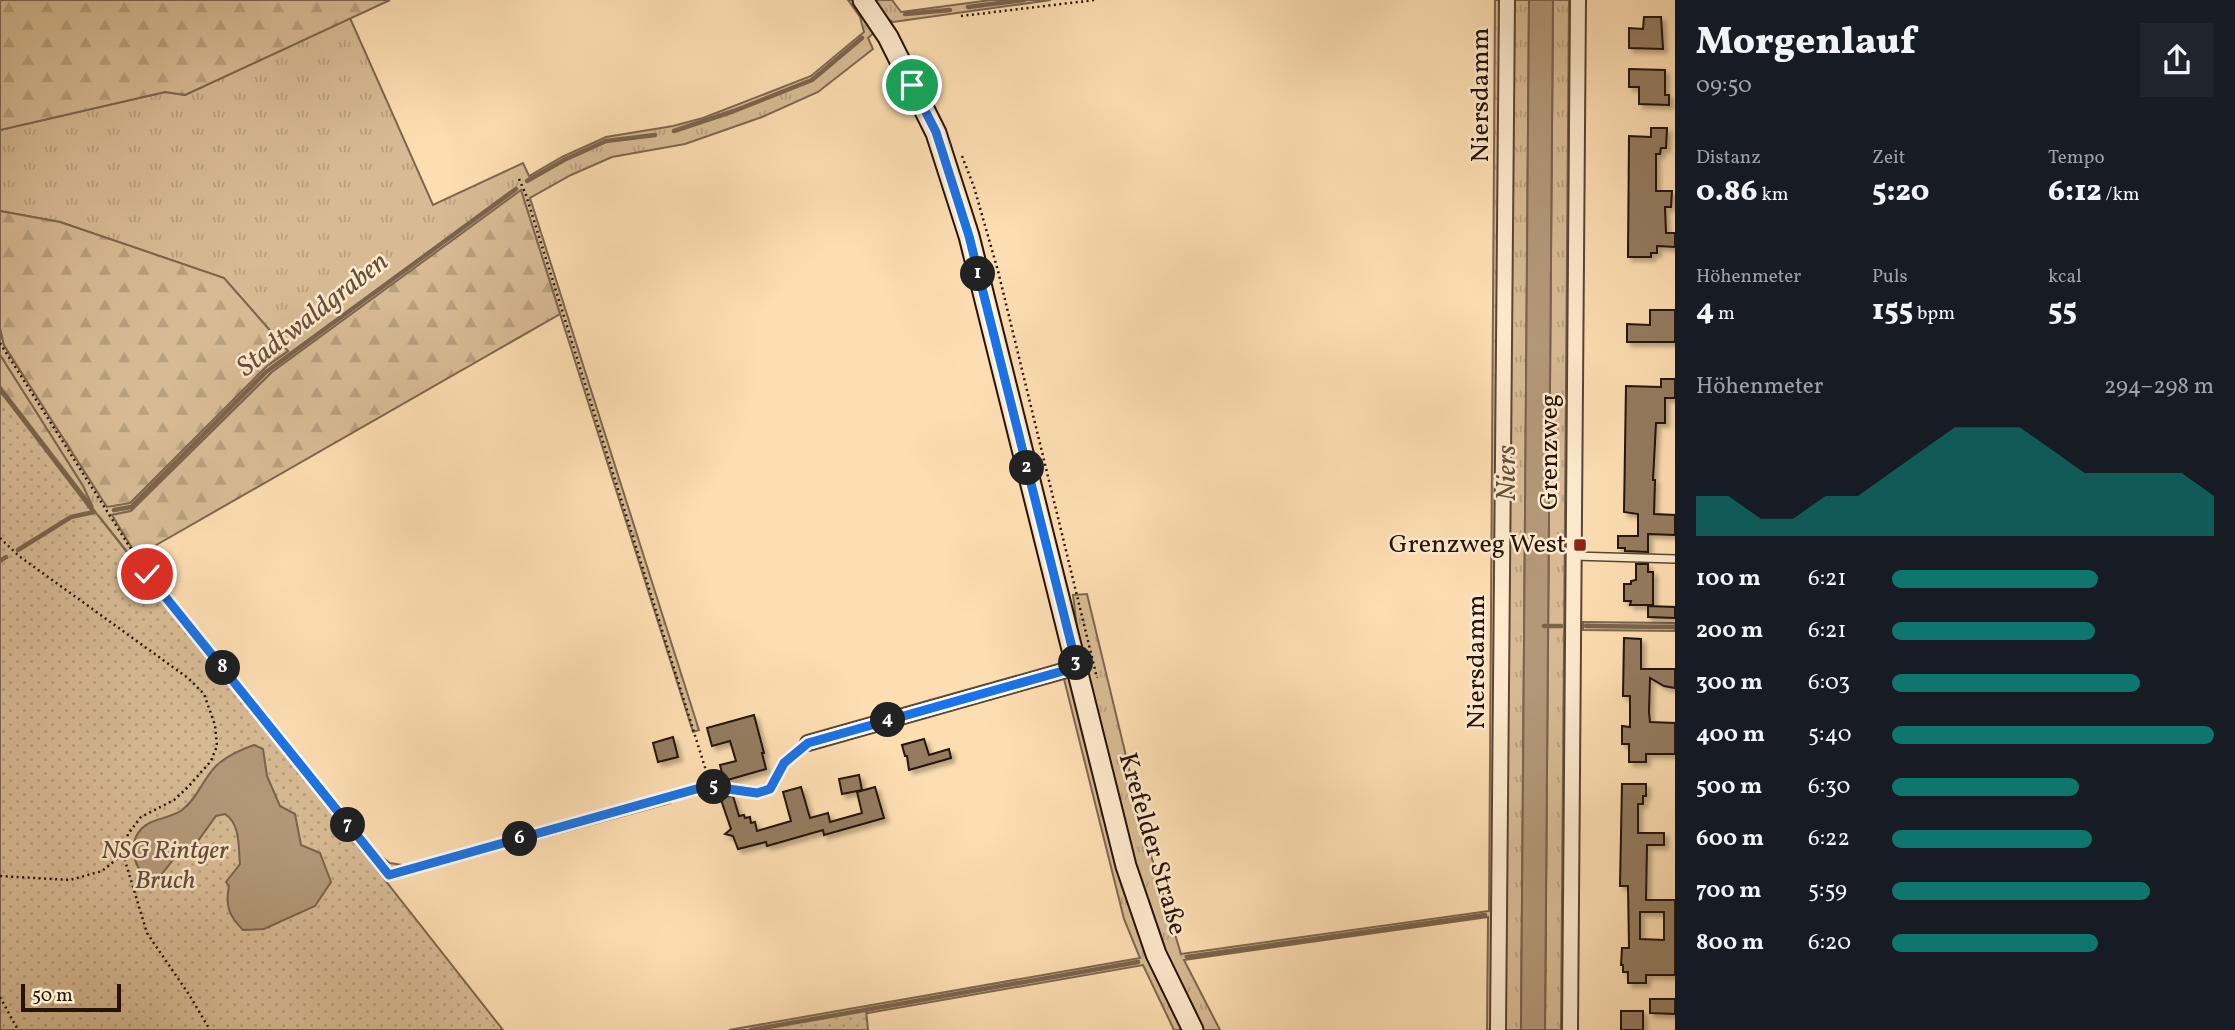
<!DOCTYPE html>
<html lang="de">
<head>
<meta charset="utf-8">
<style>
	:root { --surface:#171b24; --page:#20242c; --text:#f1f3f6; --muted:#9ea1a6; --accent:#0f766e }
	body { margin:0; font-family:Vollkorn,serif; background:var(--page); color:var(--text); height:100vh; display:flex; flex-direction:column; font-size:26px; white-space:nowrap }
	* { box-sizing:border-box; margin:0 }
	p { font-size:23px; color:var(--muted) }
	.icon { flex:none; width:38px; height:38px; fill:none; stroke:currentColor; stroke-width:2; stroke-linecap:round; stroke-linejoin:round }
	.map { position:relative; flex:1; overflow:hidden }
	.panel { display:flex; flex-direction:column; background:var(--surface); width:560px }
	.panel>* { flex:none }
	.scale { position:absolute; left:21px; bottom:18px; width:100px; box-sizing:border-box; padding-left:7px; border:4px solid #251209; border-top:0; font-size:19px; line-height:24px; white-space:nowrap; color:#251209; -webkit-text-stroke:5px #feeacd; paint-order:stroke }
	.pin { position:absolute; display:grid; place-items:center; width:60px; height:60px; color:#fff; margin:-30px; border:4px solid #fff; border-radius:50%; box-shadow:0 2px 7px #0007 }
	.km { position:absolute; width:35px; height:35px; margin:-18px; border-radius:50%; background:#222; color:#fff; font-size:19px; line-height:35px; text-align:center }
	.round { display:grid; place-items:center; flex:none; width:74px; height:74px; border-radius:0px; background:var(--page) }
	.headline { display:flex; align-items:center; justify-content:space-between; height:119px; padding:0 21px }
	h1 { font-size:38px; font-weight:800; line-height:52px }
	.stats { display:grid; grid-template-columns:repeat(3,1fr); gap:10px; height:119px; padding:7px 21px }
	.stats div { display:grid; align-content:center }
	.stats b { font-size:30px; font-weight:800 }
	.stats small { font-size:19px; font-weight:400 }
	.stats p { font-size:19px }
	.chart { height:196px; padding:14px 21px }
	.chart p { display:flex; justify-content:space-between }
	.chart svg { width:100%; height:126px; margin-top:7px; fill:var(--accent); opacity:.7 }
	ul { padding:0 21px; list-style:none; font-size:23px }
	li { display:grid; grid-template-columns:112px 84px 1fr; align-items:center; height:52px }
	li i { height:18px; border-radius:9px; background:var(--accent) }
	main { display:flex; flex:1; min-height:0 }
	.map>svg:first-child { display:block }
</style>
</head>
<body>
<main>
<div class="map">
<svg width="1675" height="1030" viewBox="0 0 1675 1030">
	<defs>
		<pattern id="grass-tufts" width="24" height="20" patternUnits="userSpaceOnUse" patternTransform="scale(1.75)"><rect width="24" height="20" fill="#d8bb95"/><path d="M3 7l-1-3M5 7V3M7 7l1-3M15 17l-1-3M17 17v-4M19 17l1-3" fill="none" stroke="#b9a07f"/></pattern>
		<pattern id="forest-firs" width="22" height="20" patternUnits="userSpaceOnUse" patternTransform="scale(1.75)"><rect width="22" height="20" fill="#d8bb95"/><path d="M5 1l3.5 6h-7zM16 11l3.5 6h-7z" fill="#b9a07f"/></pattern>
		<pattern id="park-dots" width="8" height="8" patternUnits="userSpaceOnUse" patternTransform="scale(1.75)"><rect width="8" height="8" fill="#d8bb95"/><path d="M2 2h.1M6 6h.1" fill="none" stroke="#b9a07f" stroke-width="1.8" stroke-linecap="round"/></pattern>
		<filter id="shadow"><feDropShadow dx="4" dy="4" stdDeviation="2" flood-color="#0004"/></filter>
	</defs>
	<rect width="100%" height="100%" fill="#fddeb2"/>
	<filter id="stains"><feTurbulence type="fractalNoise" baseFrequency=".00286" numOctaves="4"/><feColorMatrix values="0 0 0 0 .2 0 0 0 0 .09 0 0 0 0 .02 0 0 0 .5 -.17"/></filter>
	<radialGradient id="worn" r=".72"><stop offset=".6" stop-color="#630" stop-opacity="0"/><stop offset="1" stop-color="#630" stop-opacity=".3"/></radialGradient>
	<!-- grass -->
	<g fill="url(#grass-tufts)" stroke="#7e664f" stroke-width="2">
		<path d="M848,0H858L878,29L868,38L873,49L818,92L762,117L685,144L612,157L571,175L530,198L699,730L693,732L521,191L272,372L131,511L112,515L148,573L374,851L390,863L408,866L667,794L670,803L387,881L99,516L69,523L0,391V386L90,503L83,486L0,355V328L4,345L107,506L267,366L288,351L224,278L60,222L0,211V130L165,92L185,95L350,18L433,205L523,163L529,176L562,157L606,137L673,126L703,118L811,76L864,32L860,17Z"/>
		<path d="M875,0H892L901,12L991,0H1051L893,22L885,17Z"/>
		<path d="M1495,0H1529L1521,1030H1487L1488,917L1184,960L1220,1030H1199L1174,976L1134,864L1078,636L1073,595L1087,594L1146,839L1181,954L1489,911Z"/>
		<path d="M1553,0H1569L1561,1030H1545Z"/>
		<path d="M1583,622L1675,623V631L1583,630Z"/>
		<path d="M1063,675L1071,680L1184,1030H1174L1143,965L771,1030H729L1140,958L1124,919Z"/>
	</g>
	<!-- forest -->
	<g fill="url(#forest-firs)" stroke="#7e664f" stroke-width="2">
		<path d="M0,0H390L185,95L165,92L0,130Z"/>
		<path d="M521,190L560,314L137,556L112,515L131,511L272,372Z"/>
		<path d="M0,211L60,222L224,278L288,351L267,366L130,503L107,507L4,345L0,328Z"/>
		<path d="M0,355L83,486L93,507L0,386Z"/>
	</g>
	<!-- park -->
	<g fill="url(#park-dots)" stroke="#7e664f" stroke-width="2">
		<path d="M0,391L503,1030H0Z"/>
		<path d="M866,1010L868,1030H752Z"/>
	</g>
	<!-- water -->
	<g fill="#b49979" stroke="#7b634c" stroke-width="2">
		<path d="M1529,0H1553L1545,1030H1521Z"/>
		<path d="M254,745L263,749L267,776L280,806L295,814L301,845L320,853L331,882L315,906L264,929L243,930C229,916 225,906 229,886L226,882L240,864C238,846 241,825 225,814L216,816L195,845L173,860L161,875L153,879L144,878C138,867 130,855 134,842C142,816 165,822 182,810C198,798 202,780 216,766C225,757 242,749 254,745Z"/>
	</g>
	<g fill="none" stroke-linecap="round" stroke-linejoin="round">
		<!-- stream -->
		<g stroke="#7b634c" stroke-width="4.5">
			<path d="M968,7L1024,0"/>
			<path d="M905,14L950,10"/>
			<path d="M674,131L734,111L812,80L862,38"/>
			<path d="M527,181L564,160L606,141L655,135"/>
			<path d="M0,389L94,512L71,517L18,550"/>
			<path d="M114,510L131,507L266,372L516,189"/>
			<path d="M0,561L6,557"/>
			<path d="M1544,626H1561"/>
			<path d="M1586,626L1675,627"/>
			<path d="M1187,957L1485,915"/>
			<path d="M751,1030L1138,962"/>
		</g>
	</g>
	<!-- building -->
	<g fill="#957c61" stroke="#251209" stroke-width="2" fill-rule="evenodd" filter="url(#shadow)">
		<path d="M1644,17H1661L1663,49L1629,48V28L1643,29Z"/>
		<path d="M1629,69L1665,70V95H1669V105L1639,104V87H1629Z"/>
		<path d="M1651,128H1667L1666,148H1661L1660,154H1656V191H1672L1671,207H1665L1666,233H1675V247L1657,246V253H1651V257H1628L1629,136L1651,137Z"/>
		<path d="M1650,310H1675V342H1627V324L1650,325Z"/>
		<path d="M1661,379H1675V398H1665V423H1656L1653,480H1655L1654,514L1675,515V535L1648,534V552L1625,551V548H1618V536H1638V514L1624,512L1626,386L1661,387Z"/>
		<path d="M1636,564H1648V572H1653V605H1630L1631,601H1624V584H1631V581L1636,580Z"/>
		<path d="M1648,606L1675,607V618L1648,617Z"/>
		<path d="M1624,638L1641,639V669H1675V688L1664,686L1650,678L1649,712L1650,722L1675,723V754H1646V762H1629V744H1622V726L1630,727V696H1623Z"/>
		<path d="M754,715L764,753H762L766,769L724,781L720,765L736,761L730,741L712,746L707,728Z"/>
		<path d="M673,737L678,757L658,762L653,743Z"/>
		<path d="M924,739L929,755L949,749L951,758L909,770L907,756H905L902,745Z"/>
		<path d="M859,775L862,790L842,794L839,779Z"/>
		<path d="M1622,784H1646V796H1643V804H1638V833H1664V845H1647L1646,900H1675V975H1646V983H1628V972H1623V965H1621L1622,948H1629L1628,886H1620ZM1640,912H1664V940L1640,939Z"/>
		<path d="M801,787L810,818L828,813L830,822L862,813L857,792L875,787L884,818L824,835L823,830L767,846L766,842L738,849L733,836L725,834L731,829L720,797L733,796L739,816L744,815L745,818L750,817L751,823L755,822L757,831L791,821L783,792Z"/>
		<path d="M1650,999H1675V1014L1650,1013Z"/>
		<rect x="1621" y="1011" width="22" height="19"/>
	</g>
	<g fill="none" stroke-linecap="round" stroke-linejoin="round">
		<!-- lane casing -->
		<g stroke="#5b4533" stroke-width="10">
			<g id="lane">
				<path d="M1574,556L1675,559"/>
				<path d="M728,789L757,793L770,789L784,763L808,743"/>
			</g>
		</g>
		<!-- street casing -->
		<g stroke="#5b4533" stroke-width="18">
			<g id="street">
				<path d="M808,743L1077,667"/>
				<path d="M1498,1030L1507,0"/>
				<path d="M1570,1030L1578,0"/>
			</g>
		</g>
		<!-- secondary casing -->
		<g stroke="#251209" stroke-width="23">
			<path id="secondary" d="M863,0L888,37L936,133L969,236L1126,866L1156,954L1193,1030"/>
		</g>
		<!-- path -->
		<g stroke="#251209" stroke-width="2.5" stroke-dasharray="2 3.5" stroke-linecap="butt">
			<path d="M961,16L1095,0"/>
			<path d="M962,156L974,187L998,271L1097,678"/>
			<path d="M519,179L526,195L708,777L707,786"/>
			<path d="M0,343L147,574L389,875L707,786L718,788"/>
			<path d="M0,538L19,556L188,678L204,694L215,725L217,746L211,761L188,787L174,800L141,817L128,834L123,854L102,871L70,880L0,876"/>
			<path d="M123,854L147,933L190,996L210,1030"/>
			<path d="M0,997L18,1030"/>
		</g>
		<!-- lane -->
		<use href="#lane" stroke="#feeacd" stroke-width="7"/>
		<!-- street -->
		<use href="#street" stroke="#feeacd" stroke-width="14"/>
		<!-- secondary -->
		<use href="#secondary" stroke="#feeacd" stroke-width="19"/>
	</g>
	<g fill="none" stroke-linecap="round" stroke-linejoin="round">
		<!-- route casing -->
		<g stroke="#fff" stroke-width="14">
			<path id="route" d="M147,574L389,875L707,786L757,793L770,789L784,763L808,743L1077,667L969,236L936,132L912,85"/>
		</g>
		<!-- route -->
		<use href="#route" stroke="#1a73e8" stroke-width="9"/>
	</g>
	<!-- markers -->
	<rect fill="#8f2418" stroke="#feeacd" stroke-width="2.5" x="1573" y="538" width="14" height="14" rx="3.5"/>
	<g text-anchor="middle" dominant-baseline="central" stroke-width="5" stroke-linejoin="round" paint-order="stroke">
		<!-- street labels -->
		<g font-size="26" fill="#251209" stroke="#feeacd">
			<text transform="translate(1481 95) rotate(-90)">Niersdamm</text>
			<text transform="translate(1550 452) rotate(-90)">Grenzweg</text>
			<text transform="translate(1477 662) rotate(-90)">Niersdamm</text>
			<text transform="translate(1152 844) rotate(74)">Krefelder Straße</text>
		</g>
		<!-- poi labels -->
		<g font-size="26" fill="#251209" stroke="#feeacd" text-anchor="end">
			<text x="1566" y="545">Grenzweg West</text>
		</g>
		<!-- park labels -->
		<g font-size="26" font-style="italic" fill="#644d3a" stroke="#feeacd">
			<text x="165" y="851">NSG Rintger<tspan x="165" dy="30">Bruch</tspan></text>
		</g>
		<!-- water labels -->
		<g font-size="28" font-style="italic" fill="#654f3b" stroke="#feeacd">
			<text transform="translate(313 315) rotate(-38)">Stadtwaldgraben</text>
			<text transform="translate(1507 473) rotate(-90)">Niers</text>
		</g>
	</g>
	<rect width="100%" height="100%" filter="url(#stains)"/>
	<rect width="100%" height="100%" fill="url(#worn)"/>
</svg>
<div class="scale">50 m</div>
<div class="pin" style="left:912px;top:85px;background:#1e9e55"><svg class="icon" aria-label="arrive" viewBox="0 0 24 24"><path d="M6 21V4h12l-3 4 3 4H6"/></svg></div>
<div class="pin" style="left:147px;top:574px;background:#d93025"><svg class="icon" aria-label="check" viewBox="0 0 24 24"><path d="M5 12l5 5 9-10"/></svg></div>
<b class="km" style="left:978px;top:274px">1</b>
<b class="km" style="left:1027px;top:468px">2</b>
<b class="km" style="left:1076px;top:663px">3</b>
<b class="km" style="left:888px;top:720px">4</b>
<b class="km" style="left:714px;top:787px">5</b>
<b class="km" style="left:520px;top:839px">6</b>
<b class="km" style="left:348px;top:825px">7</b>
<b class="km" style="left:223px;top:668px">8</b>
</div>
<section class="panel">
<div class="headline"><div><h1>Morgenlauf</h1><p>09:50</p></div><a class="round"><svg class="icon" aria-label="share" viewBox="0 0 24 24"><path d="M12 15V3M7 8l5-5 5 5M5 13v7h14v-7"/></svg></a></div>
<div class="stats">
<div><p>Distanz</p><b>0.86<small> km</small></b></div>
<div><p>Zeit</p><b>5:20</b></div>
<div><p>Tempo</p><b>6:12<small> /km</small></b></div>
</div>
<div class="stats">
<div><p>Höhenmeter</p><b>4<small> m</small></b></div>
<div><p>Puls</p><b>155<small> bpm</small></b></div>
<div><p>kcal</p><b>55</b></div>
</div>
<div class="chart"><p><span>Höhenmeter</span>294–298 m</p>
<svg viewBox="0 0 160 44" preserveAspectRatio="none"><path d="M0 44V30L10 30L20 38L30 38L40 30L50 30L60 22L70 14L80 6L90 6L100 6L110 14L120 22L130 22L140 22L150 22L160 30V44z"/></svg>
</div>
<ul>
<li><b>100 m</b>6:21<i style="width:64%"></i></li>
<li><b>200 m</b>6:21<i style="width:63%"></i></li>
<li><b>300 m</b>6:03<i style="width:77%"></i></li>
<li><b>400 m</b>5:40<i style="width:100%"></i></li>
<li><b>500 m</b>6:30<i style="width:58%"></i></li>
<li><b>600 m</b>6:22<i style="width:62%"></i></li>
<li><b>700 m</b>5:59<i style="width:80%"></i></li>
<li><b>800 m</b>6:20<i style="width:64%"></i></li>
</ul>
</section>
</main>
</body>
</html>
